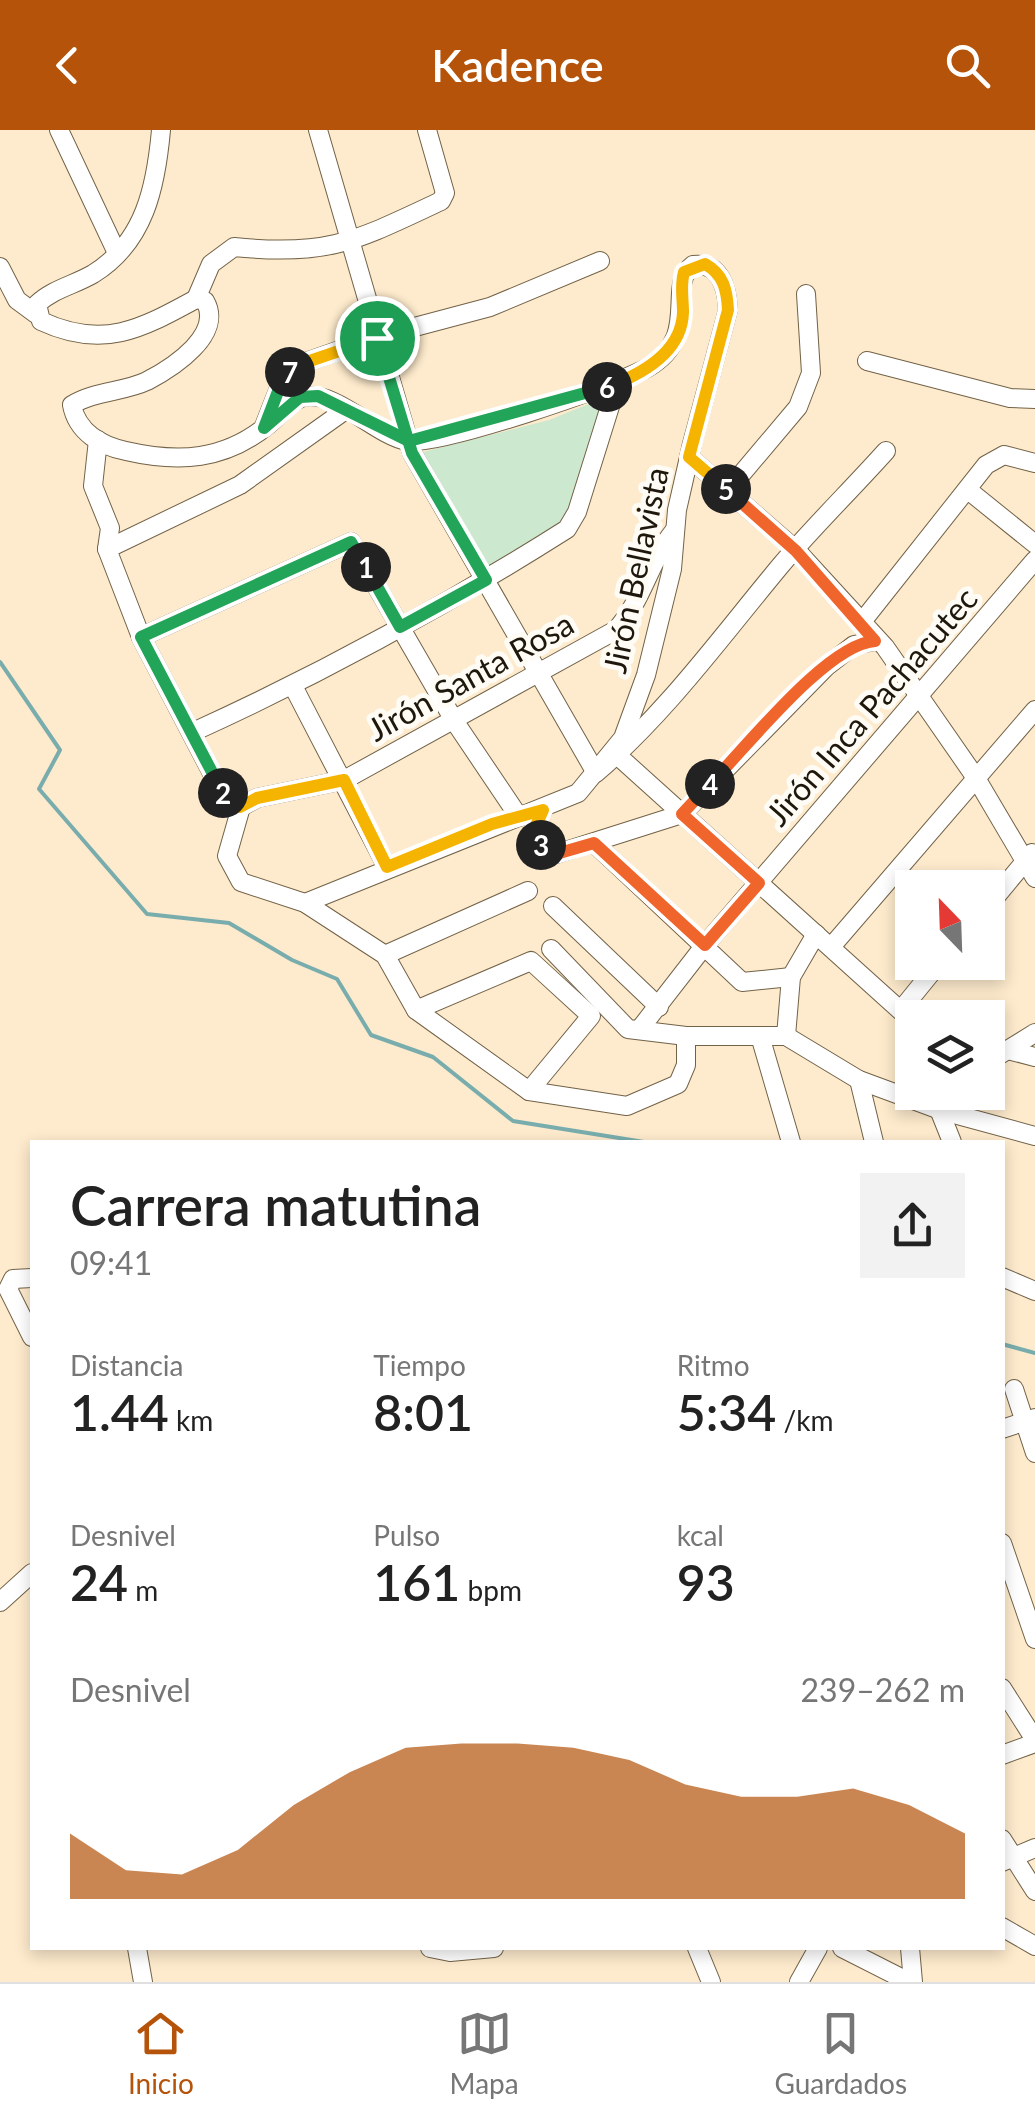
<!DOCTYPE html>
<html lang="es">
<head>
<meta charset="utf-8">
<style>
	:root { --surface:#fff; --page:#f2f2f2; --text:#222; --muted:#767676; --line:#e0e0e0; --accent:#b45309 }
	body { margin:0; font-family:Lato,sans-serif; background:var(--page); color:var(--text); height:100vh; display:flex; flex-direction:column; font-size:38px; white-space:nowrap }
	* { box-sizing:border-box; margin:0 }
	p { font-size:32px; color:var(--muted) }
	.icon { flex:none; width:55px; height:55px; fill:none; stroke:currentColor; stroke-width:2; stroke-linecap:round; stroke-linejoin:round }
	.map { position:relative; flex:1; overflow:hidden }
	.sheet { position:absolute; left:30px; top:1010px; width:975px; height:810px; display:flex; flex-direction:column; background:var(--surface); border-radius:0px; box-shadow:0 5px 15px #0003 }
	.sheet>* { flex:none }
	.needle { width:65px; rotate:337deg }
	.buttons { position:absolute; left:895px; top:740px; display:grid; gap:20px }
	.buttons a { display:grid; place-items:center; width:110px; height:110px; border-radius:0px; background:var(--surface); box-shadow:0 5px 15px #0003; font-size:50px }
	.pin { position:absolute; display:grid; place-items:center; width:85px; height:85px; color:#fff; margin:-42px; border:5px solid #fff; border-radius:50%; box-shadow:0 2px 10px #0007 }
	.km { position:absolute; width:50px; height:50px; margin:-25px; border-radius:50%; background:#222; color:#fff; font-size:28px; line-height:50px; text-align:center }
	.round { display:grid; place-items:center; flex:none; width:105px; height:105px; border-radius:0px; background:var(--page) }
	.overview { display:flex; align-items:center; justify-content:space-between; height:170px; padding:0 40px }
	h1 { font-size:55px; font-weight:600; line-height:75px }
	.figures { display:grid; grid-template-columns:repeat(3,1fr); gap:15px; height:170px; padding:10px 40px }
	.figures div { display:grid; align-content:center }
	.figures b { font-size:50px; font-weight:600 }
	.figures small { font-size:28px; font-weight:400 }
	.figures p { font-size:28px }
	.chart { height:280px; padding:20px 40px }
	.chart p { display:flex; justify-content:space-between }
	.chart svg { width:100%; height:180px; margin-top:10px; fill:var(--accent); opacity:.7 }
	header { display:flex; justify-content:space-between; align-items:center; height:130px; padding:0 40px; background:var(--accent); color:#fff; font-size:45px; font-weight:600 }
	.tab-bar { display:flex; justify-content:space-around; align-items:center; height:140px; border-top:2px solid var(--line); background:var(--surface); font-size:28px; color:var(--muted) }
	.tab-bar a { display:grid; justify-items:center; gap:5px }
	.tab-bar .current { color:var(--accent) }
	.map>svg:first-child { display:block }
</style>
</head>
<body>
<header><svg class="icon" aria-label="back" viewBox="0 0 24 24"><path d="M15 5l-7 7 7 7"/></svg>Kadence<svg class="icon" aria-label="search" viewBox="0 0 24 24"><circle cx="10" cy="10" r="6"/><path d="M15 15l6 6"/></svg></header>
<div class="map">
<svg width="1035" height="1852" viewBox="0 0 1035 1852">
	<rect width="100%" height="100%" fill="#feebcd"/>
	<!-- green -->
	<path fill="#cce8cf" d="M606,267L563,393L490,442L423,322L549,290Z"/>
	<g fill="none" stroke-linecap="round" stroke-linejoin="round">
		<!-- stream -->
		<g stroke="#79adad" stroke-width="4">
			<path d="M0,532L60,620L39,659L147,784L229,793L292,830L337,849L371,905L433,927L513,991L644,1012"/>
			<path d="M1002,1214L1035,1223"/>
		</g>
		<!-- street casing -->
		<g stroke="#726247" stroke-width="20">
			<g id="street">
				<path d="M59,0L117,123"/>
				<path d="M161,0C156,56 145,112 93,144C74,155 53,159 37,174L41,191C103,220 141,199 196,169L205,171C224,204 174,237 147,251C124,262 94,261 72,275C77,302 101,316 126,321C178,333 225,331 269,294C279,286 291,270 304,267C336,260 375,305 407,311C439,316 614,256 647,238C702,207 665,156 693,135C720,132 727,157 728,180L692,314L677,380L672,439L646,545L623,608L578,663L305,773"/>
				<path d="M318,0L412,323L596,643C667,582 721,507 781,435C814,396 852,359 886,321"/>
				<path d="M0,137L17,170L36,184"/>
				<path d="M196,169L211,134L234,117C330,127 357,110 441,71L445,63L427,0"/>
				<path d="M867,231L1010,268L1035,269"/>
				<path d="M265,294L282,251L295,236L377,207L490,177L600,131"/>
				<path d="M98,310L93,356L110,398L107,419"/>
				<path d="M689,327L797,421L885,517L976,648L1035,748"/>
				<path d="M728,360L798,277L811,243L806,164"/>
				<path d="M968,360L1035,414"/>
				<path d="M861,493L986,335L1004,325L1035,333"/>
				<path d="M141,507L351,412L455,592L519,687"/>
				<path d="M293,556L387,737"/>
				<path d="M193,602C323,543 447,475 567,399L577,382L617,254"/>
				<path d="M617,625L912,891"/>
				<path d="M241,677L227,726L241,752L305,773L385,825L416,880L531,831L591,886L529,961L627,976L678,954L686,935V906"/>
				<path d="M241,677L224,666L141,507L107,419L240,355L344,281"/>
				<path d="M241,677L257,668L344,650L616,500C643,470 649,432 674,401"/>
				<path d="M543,680L535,690L536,711L556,724L682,684L827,536L854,515L875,511"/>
				<path d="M594,713L742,852L791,847"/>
				<path d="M553,776L659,877"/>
				<path d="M988,776L1032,723"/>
				<path d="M831,817L1035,580"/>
				<path d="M551,819L628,899L686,906H786L859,950L943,981L1035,1006"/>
				<path d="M385,825L528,761"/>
				<path d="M416,880L529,961"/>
				<path d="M901,880L940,832"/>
				<path d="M639,900L705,815L1035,430"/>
				<path d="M760,906L791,1012"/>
				<path d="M786,906L791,847L816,804"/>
				<path d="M1008,920L1035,927"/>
				<path d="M988,932L1035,903"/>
				<path d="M859,950L874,1012"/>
				<path d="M932,962L952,1012"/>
				<path d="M1002,1147L1035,1161"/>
				<path d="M32,1148L13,1149L8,1159L32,1207"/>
				<path d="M1014,1259L1035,1323"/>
				<path d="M1002,1299L1035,1288"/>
				<path d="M1002,1413L1035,1509"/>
				<path d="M0,1472L32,1443"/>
				<path d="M1002,1558L1035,1610"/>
				<path d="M1002,1625L1035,1613"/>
				<path d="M1002,1709L1035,1761"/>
				<path d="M1002,1732L1035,1718"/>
				<path d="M1002,1797L1035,1816"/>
				<path d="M137,1818L143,1852"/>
				<path d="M430,1818L450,1822L494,1818"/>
				<path d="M697,1818L711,1852"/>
				<path d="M842,1818L909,1852"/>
				<path d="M910,1818L913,1852"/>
				<path d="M799,1852L818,1818"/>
			</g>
		</g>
		<!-- street -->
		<use href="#street" stroke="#fff" stroke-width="18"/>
	</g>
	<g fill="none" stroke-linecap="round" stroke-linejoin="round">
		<!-- split-1 casing -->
		<g stroke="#fff" stroke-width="20">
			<path id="split-1" d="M366,437L400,497L486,450L412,323L377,208"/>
		</g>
		<!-- split-2 casing -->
		<g stroke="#fff" stroke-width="20">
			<path id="split-2" d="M223,663L141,507L351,412L366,437"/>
		</g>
		<!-- split-3 casing -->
		<g stroke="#fff" stroke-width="20">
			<path id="split-3" d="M223,663L240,677L257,668L344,650L387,737L492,694L543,680L534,700L541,715"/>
		</g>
		<!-- split-4 casing -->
		<g stroke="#fff" stroke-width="20">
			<path id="split-4" d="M541,715L556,724L594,713L705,815L759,753L682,684L710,654"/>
		</g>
		<!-- split-5 casing -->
		<g stroke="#fff" stroke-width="20">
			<path id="split-5" d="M710,654C746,618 827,514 875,511L796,421L726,359"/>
		</g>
		<!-- split-6 casing -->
		<g stroke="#fff" stroke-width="20">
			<path id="split-6" d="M607,257C640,245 682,223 683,182C683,168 680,156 684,142L705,134C723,144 727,159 728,180L689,327L726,359"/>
		</g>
		<!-- split-7 casing -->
		<g stroke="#fff" stroke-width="20">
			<path id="split-7" d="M290,242L282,251L264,298L300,267L318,266L409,311L607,257"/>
		</g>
		<!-- split-8 casing -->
		<g stroke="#fff" stroke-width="20">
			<path id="split-8" d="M290,242L295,236L377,208"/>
		</g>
		<!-- split-1 -->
		<use href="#split-1" stroke="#22a559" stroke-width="12"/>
		<!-- split-2 -->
		<use href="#split-2" stroke="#22a559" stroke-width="12"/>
		<!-- split-3 -->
		<use href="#split-3" stroke="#f5b400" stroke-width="12"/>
		<!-- split-4 -->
		<use href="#split-4" stroke="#f0652b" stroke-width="12"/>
		<!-- split-5 -->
		<use href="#split-5" stroke="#f0652b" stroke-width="12"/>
		<!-- split-6 -->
		<use href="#split-6" stroke="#f5b400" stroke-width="12"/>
		<!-- split-7 -->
		<use href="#split-7" stroke="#22a559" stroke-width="12"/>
		<!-- split-8 -->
		<use href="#split-8" stroke="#f5b400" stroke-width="12"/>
	</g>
	<g text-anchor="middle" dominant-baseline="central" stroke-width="10" stroke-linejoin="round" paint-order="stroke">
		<!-- street labels -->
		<g font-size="32" fill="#1d170c" stroke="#fffbf5">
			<text transform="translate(635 440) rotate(-78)">Jirón Bellavista</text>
			<text transform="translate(470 546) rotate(-29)">Jirón Santa Rosa</text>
			<text transform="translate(871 576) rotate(-49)">Jirón Inca Pachacutec</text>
		</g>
	</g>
</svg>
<div class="buttons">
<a><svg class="needle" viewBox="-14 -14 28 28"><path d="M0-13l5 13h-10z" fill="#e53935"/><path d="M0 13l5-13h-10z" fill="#767676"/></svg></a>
<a><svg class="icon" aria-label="layers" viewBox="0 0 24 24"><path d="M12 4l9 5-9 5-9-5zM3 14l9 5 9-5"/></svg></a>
</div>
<div class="pin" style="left:377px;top:208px;background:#1e9e55"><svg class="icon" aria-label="arrive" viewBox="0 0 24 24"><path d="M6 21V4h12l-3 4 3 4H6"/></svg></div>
<b class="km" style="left:366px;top:437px">1</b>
<b class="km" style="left:223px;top:663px">2</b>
<b class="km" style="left:541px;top:715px">3</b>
<b class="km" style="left:710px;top:654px">4</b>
<b class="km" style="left:726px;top:359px">5</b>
<b class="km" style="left:607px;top:257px">6</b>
<b class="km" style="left:290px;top:242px">7</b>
<section class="sheet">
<div class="overview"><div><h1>Carrera matutina</h1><p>09:41</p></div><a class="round"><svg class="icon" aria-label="share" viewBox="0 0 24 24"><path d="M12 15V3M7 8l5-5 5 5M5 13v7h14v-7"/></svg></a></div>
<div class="figures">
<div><p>Distancia</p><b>1.44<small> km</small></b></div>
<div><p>Tiempo</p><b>8:01</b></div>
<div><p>Ritmo</p><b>5:34<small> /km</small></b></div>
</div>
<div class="figures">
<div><p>Desnivel</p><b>24<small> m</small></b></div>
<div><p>Pulso</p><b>161<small> bpm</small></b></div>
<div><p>kcal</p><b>93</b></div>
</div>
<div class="chart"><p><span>Desnivel</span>239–262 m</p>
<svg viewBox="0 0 160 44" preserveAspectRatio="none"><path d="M0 44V28L10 37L20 38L30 32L40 21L50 13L60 7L70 6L80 6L90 7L100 10L110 16L120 19L130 19L140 17L150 21L160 28V44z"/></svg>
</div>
</section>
</div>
<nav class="tab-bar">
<a class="current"><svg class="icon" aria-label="home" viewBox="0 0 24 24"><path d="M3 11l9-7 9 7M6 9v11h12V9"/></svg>Inicio</a>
<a><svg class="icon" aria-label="map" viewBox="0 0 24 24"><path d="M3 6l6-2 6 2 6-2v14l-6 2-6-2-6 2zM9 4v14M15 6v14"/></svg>Mapa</a>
<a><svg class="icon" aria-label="saved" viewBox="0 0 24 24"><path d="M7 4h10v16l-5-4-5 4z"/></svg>Guardados</a>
</nav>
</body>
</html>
